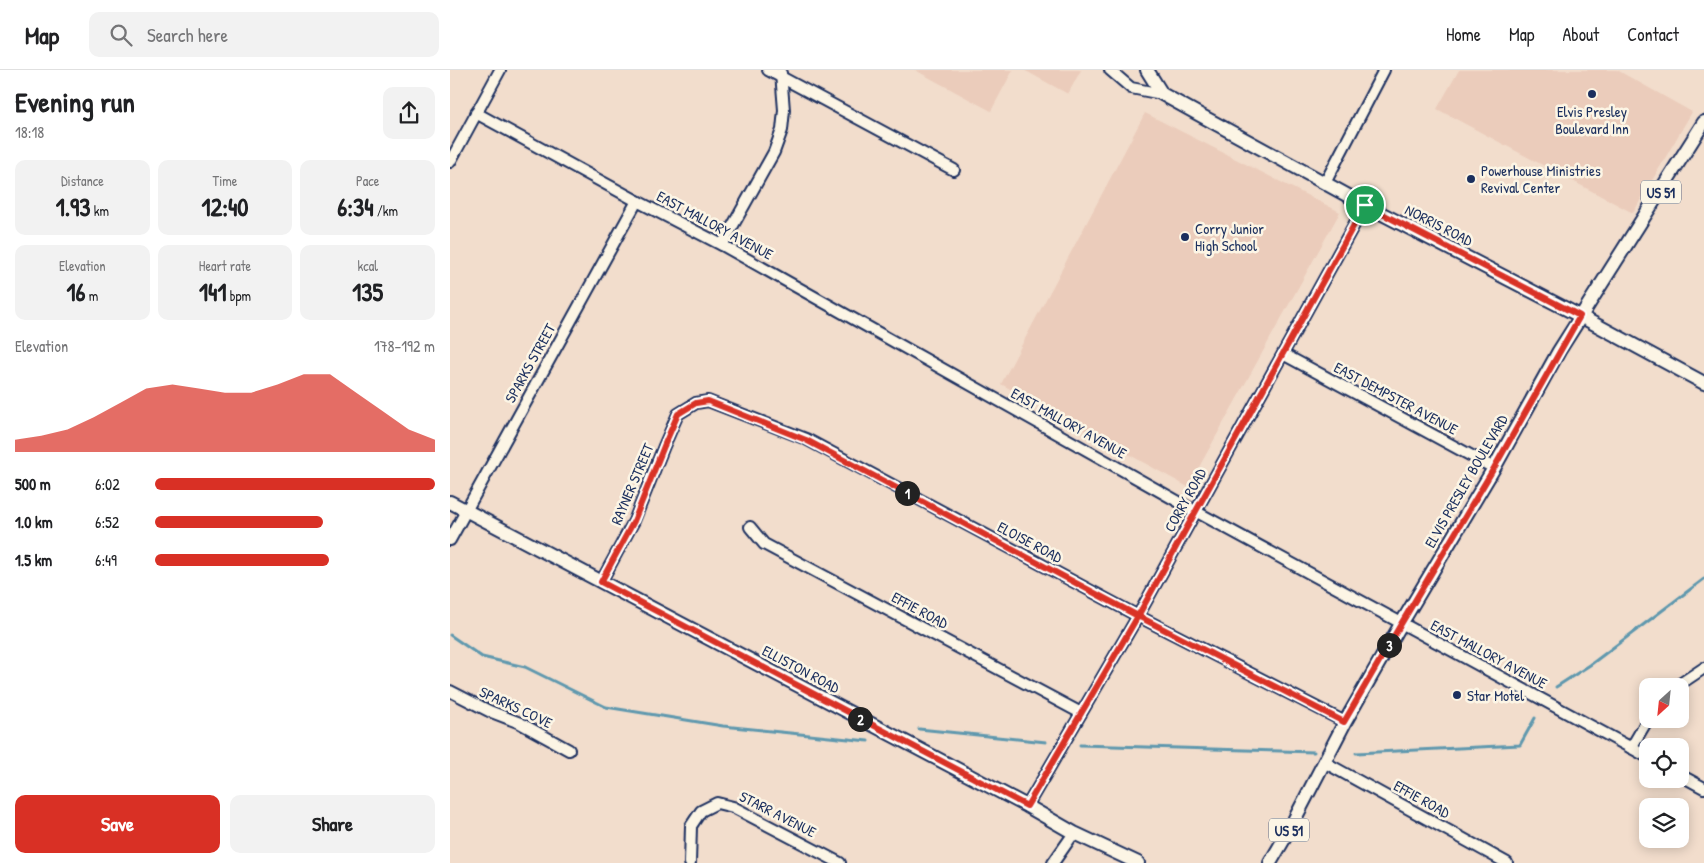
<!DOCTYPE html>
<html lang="en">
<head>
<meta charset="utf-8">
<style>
	:root { --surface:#fff; --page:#f2f2f2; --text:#202124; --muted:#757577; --line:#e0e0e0; --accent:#d93025 }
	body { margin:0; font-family:"Patrick Hand",sans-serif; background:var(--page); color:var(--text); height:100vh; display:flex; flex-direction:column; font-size:19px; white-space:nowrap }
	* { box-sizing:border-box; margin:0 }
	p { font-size:16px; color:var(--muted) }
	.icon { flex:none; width:28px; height:28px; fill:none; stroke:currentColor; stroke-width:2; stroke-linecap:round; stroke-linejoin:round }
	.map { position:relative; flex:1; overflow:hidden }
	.drawer { display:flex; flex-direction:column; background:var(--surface); width:450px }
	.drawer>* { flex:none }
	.needle { width:32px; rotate:207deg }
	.buttons { position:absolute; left:1189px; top:608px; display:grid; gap:10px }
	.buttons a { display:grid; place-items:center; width:50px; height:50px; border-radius:10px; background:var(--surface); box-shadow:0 2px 12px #0003; font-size:25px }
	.pin { position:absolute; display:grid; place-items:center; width:42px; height:42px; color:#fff; margin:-21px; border:2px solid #fff; border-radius:50%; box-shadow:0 1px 5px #0007 }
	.km { position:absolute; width:25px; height:25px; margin:-12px; border-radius:50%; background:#222; color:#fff; font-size:14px; line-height:25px; text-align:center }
	.round { display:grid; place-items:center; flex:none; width:52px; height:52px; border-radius:10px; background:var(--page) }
	.overview { display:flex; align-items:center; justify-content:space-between; height:85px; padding:0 15px }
	h1 { font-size:28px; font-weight:700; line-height:38px }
	.stats { display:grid; grid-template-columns:repeat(3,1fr); gap:8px; height:85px; padding:5px 15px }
	.stats div { display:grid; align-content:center; border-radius:10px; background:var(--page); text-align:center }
	.stats b { font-size:25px; font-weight:700 }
	.stats small { font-size:14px; font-weight:400 }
	.stats p { font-size:14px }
	.chart { height:140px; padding:10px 15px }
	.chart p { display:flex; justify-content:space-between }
	.chart svg { width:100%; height:90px; margin-top:5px; fill:var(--accent); opacity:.7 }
	.button { display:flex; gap:10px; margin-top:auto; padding:10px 15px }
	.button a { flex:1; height:58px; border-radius:10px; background:var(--accent); color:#fff; font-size:20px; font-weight:700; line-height:58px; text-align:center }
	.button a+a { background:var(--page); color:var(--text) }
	ul { padding:0 15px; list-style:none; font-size:16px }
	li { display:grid; grid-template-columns:80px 60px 1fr; align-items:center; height:38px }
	li i { height:12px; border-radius:6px; background:var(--accent) }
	header { display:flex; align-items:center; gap:30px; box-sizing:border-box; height:70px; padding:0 25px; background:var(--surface); border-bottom:1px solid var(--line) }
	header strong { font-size:24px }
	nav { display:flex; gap:28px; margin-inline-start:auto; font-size:18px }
	.search { width:350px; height:45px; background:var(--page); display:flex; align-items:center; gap:12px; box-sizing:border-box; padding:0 18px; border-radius:10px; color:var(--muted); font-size:19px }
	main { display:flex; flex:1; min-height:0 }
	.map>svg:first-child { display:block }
</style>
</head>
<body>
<header>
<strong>Map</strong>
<div class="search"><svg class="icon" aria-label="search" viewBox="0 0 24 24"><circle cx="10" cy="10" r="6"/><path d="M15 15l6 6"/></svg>Search here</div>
<nav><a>Home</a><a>Map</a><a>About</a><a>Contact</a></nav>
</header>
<main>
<section class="drawer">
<div class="overview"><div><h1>Evening run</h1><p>18:18</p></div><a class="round"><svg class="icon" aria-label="share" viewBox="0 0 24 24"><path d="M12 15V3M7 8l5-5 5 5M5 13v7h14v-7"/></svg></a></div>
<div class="stats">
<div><p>Distance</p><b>1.93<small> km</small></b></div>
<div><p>Time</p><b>12:40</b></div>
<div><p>Pace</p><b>6:34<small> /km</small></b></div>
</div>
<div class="stats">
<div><p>Elevation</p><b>16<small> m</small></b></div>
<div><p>Heart rate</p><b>141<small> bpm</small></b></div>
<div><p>kcal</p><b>135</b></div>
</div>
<div class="chart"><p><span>Elevation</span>178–192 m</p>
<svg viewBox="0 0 160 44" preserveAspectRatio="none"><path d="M0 44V38L10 36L20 33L30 27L40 20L50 13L60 11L70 13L80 15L90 15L100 11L110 6L120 6L130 15L140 24L150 33L160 38V44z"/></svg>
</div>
<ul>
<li><b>500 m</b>6:02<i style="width:100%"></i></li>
<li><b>1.0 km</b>6:52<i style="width:60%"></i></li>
<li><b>1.5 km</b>6:49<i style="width:62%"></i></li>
</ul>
<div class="button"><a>Save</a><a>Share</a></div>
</section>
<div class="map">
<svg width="1254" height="793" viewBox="0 0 1254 793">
	<rect width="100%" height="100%" fill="#f2ddcc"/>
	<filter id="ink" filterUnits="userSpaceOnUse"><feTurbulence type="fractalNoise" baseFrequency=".02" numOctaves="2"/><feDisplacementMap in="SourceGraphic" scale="10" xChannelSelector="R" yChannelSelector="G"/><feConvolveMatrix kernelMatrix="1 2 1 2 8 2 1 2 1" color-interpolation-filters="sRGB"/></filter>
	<g filter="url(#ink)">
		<!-- built -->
		<g fill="#ebccbb">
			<path d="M465,0H563L541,41Z"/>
			<path d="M574,0H631L618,24Z"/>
			<path d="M1009,0H1167L1242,42L1183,143L987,39Z"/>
			<path d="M695,43L890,142L738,417L551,314Z"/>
		</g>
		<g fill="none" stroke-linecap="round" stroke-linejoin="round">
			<!-- stream -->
			<g stroke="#5f98ae" stroke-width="3">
				<path d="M0,565L32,587L75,597L156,637L273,656L418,671"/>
				<path d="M1106,617L1140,595L1254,509"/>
				<path d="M469,659L596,672"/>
				<path d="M630,675L864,682"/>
				<path d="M906,683L1070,675L1085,648"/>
			</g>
			<!-- minor casing -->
			<g stroke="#1b2f5e" stroke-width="14">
				<g id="minor">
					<path d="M318,0L504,100"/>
					<path d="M660,0L681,18L712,24"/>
					<path d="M26,43L187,131L272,175L745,441L1198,687"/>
					<path d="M0,92L50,0"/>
					<path d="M875,113L934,0"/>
					<path d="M272,175L324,82L332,60L334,40L331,3"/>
					<path d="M833,284L1044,398"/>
					<path d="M300,457L314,474L631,643"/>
					<path d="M0,470L187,131"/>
					<path d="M151,512L184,451L214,376L228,344L246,333L258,331L356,369L688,546L895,652"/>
					<path d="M1227,616L1254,598"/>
					<path d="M0,621L39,641L70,653L119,680"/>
					<path d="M1181,678L1198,649"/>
					<path d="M874,692L1057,793"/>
					<path d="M1230,705L1254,718"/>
					<path d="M577,736L688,546L915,135"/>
					<path d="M240,793L241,756L251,741L267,733L283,737L390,793"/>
					<path d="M603,793L624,763"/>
				</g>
			</g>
			<!-- major casing -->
			<g stroke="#1b2f5e" stroke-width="16">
				<g id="major">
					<path d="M697,0L712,24L750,45L915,135L1130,246L1254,313"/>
					<path d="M0,432L577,736L624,763L688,793"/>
					<path d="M820,793L837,764L895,652L951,554L1044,398L1109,281L1254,52"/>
				</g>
			</g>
			<!-- minor -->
			<use href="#minor" stroke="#fcf5e5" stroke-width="10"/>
			<!-- major -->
			<use href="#major" stroke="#fcf5e5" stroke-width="12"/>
		</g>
	</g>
	<g fill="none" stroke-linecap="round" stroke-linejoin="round" filter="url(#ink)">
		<!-- route casing -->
		<g stroke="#fff" stroke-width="10">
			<path id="route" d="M915,135L688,546L356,370L258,331L246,333L228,344L214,376L184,451L151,512L577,736L688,546L894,652L951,554L1044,398L1130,246L915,135"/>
		</g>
		<!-- route -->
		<use href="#route" stroke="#d93025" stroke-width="6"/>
	</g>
	<!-- markers -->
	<g fill="#1b2f5e" stroke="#fcf5e5" stroke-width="2">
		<circle cx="1142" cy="24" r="5"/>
		<circle cx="1021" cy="109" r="5"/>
		<circle cx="735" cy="167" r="5"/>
		<circle cx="1007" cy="625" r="5"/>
	</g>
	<g text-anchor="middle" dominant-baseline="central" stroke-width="5" stroke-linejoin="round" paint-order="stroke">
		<!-- shield labels -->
		<g fill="#fcf5e5" stroke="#5e6a86" stroke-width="1">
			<rect x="1191" y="110.5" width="40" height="23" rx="4"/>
			<rect x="819" y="748.5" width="40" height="23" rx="4"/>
		</g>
		<g font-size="14" font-weight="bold" fill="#1b2f5e">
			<text x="1211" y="122">US 51</text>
			<text x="839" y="760">US 51</text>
		</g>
		<!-- poi labels -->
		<g font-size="15" fill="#1b2f5e" stroke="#fcf5e5" text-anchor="start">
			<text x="1142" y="41" text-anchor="middle">Elvis Presley<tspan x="1142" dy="17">Boulevard Inn</tspan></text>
			<text x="1031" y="100">Powerhouse Ministries<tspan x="1031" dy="17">Revival Center</tspan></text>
			<text x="745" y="158">Corry Junior<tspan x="745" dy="17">High School</tspan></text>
			<text x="1017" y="625">Star Motel</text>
		</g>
		<!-- street labels -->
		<g font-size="15" fill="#1b2f5e" stroke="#fcf5e5">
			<text transform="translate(265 155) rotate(28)">EAST MALLORY AVENUE</text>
			<text transform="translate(989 155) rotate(27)">NORRIS ROAD</text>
			<text transform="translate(80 293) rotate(-61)">SPARKS STREET</text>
			<text transform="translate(946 328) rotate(28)">EAST DEMPSTER AVENUE</text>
			<text transform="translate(619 353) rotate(29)">EAST MALLORY AVENUE</text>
			<text transform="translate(1016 411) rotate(-60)">ELVIS PRESLEY BOULEVARD</text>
			<text transform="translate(182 414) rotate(-67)">RAYNER STREET</text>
			<text transform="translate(735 430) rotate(-61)">CORRY ROAD</text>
			<text transform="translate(580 472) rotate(28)">ELOISE ROAD</text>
			<text transform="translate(470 540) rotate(28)">EFFIE ROAD</text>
			<text transform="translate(1039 584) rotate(28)">EAST MALLORY AVENUE</text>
			<text transform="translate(351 599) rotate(28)">ELLISTON ROAD</text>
			<text transform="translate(66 637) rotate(25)">SPARKS COVE</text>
			<text transform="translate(972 729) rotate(29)">EFFIE ROAD</text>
			<text transform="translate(328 744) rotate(27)">STARR AVENUE</text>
		</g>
	</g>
</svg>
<div class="buttons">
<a><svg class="needle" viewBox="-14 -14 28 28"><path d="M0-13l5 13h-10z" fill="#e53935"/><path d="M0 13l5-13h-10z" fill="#757577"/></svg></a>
<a><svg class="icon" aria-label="locate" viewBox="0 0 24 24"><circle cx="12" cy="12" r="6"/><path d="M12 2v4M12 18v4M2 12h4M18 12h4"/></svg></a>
<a><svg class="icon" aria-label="layers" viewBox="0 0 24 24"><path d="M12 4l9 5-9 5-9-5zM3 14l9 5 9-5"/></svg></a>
</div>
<div class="pin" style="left:915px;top:135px;background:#1e9e55"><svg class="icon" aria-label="arrive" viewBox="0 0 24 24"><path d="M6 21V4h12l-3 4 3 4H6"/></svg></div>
<b class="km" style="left:457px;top:423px">1</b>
<b class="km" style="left:410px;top:649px">2</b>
<b class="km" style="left:939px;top:575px">3</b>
</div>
</main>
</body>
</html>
